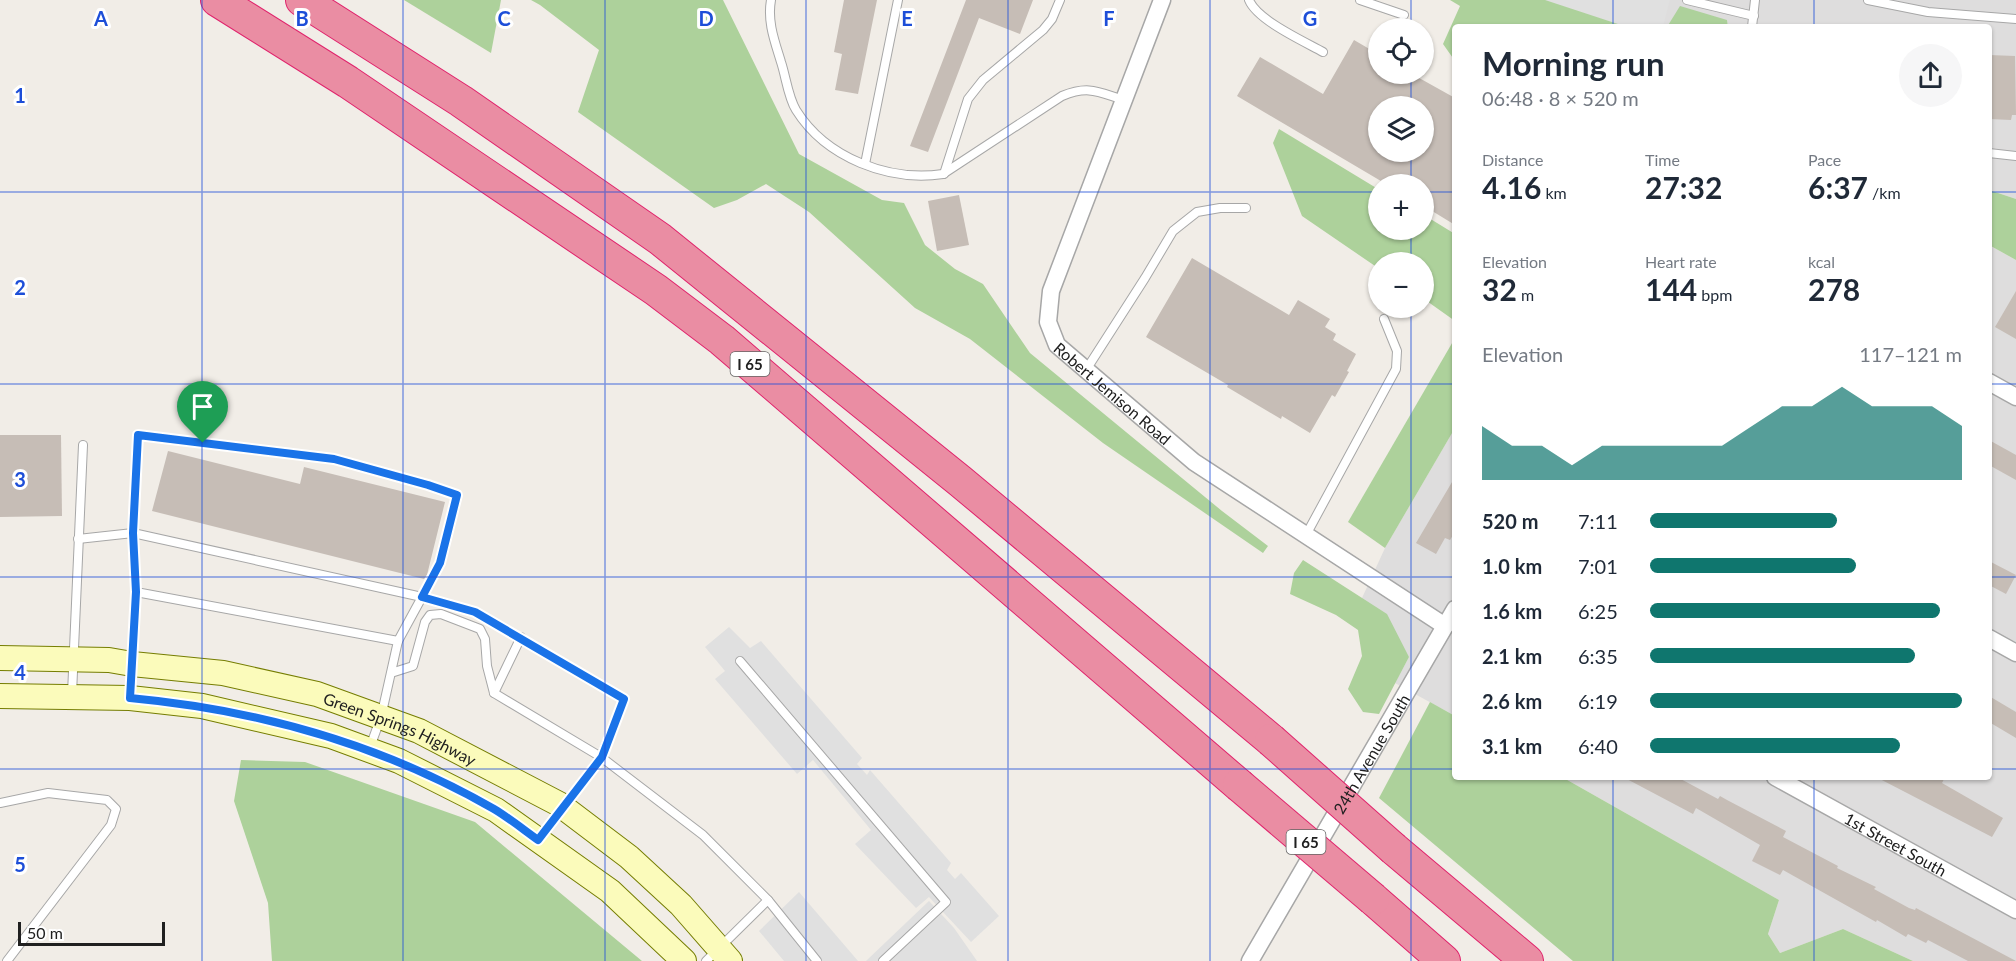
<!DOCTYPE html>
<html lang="en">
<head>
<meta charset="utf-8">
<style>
	:root { --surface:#fff; --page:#f6f6f7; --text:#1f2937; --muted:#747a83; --accent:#0f766e }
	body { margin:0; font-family:Lato,sans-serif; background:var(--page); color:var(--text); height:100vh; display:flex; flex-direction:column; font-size:22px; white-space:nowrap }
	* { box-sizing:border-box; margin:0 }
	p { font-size:20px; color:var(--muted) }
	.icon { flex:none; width:33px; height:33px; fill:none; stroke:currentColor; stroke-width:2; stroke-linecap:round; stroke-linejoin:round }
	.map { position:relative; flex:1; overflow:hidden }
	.sheet { position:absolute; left:1452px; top:24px; width:540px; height:756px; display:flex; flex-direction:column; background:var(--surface); border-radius:6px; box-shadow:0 2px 4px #0004 }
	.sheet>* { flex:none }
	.fabs { position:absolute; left:1368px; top:18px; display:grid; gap:12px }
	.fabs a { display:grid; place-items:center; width:66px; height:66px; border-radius:50%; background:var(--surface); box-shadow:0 2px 4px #0004; font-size:30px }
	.scale { position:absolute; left:18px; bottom:15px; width:147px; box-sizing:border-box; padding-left:6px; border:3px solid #202020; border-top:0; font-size:16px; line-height:21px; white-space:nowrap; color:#202020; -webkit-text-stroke:4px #fff; paint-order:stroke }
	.pin { position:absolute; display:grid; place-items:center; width:51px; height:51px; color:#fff; margin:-62px -26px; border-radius:50% 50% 50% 0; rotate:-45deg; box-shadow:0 0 6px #0007 }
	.pin .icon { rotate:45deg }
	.round { display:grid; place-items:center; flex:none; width:63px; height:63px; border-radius:32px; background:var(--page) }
	.overview { display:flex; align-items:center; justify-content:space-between; height:102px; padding:0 30px }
	h1 { font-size:33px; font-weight:700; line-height:45px }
	.metrics { display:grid; grid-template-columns:repeat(3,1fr); gap:9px; height:102px; padding:6px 30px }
	.metrics div { display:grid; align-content:center }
	.metrics b { font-size:30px; font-weight:700 }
	.metrics small { font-size:16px; font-weight:400 }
	.metrics p { font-size:16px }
	.chart { height:168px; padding:12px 30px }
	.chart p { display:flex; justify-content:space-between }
	.chart svg { width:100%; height:108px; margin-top:6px; fill:var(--accent); opacity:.7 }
	ul { padding:0 30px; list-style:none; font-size:20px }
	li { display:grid; grid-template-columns:96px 72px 1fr; align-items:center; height:45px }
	li i { height:15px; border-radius:8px; background:var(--accent) }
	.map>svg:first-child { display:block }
</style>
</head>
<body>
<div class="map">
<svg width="2016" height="961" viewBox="0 0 2016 961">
	<rect width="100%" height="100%" fill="#f1ede7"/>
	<!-- residential -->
	<g fill="#dedddd">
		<path d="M1560,0H2016V199L1989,190V27H1728L1727,20L1667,27H1636Z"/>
		<path d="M1989,245L2016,260V961H1913L1843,929L1780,953L1768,934L1779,900L1562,777H1989Z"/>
		<path d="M1455,428V716L1395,683L1409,657L1362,598L1385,548Z"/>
	</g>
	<!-- forest -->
	<g fill="#add19b">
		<path d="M404,0H501L491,53Z"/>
		<path d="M531,0H723L799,154L882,200L904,203L925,245L955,269L983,284L1030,353L1222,511L1268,546L1263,553L1103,443L970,339L915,308L809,212L766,184L737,200L714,208L578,112L599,50L540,5Z"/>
		<path d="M1450,0H1560L1636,27H1455V61L1443,44L1460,6Z"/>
		<path d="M1680,6L1727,20L1728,27H1667Z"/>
		<path d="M1279,129L1378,189V230H1424V215L1455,234V321L1424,299V262H1378V268L1302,216L1273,143Z"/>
		<path d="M1989,190L2016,199V260L1989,245Z"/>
		<path d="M1455,338V428L1385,548L1348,522Z"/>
		<path d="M1303,560L1387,614L1409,657L1379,714L1363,712L1348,689L1362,656L1358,630L1336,615L1290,594L1294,573Z"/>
		<path d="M1430,702L1455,716V777H1562L1779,900L1768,934L1780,953L1843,929L1913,961H1573L1379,798Z"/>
		<path d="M241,760L305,762L475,822L642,961H272L268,903L234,801Z"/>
	</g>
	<!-- parking -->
	<g fill="#e0e0e0">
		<path d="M1545,0H1670L1663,27H1627Z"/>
		<path d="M729,627L750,648L761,641L862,758L857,764L867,775L870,770L951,863L947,870L955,879L961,873L999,916L971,942L929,897L916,908L855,844L871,830L813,760L797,774L715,679L725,671L705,647Z"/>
		<path d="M799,892L858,961H784L759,931Z"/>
		<path d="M929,901L954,928L977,961H866Z"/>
	</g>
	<!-- building -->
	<g fill="#c6bdb6" fill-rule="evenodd">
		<path d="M844,0H877L858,94L835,90L842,54L834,52Z"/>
		<path d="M966,0H1033L1020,34L979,18L928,152L910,146Z"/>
		<path d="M1354,40L1378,54V74H1412L1455,98V225L1424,206V184H1386L1237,96L1260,57L1323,94ZM1378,106H1424V152H1378Z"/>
		<path d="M1989,55L2015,56L2016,115H2012L2011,120L1989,119Z"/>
		<path d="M959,195L969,245L937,251L928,201Z"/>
		<path d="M1192,258L1289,315L1298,300L1330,319L1325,327L1336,334L1333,340L1356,354L1347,371L1349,372L1335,397L1332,395L1310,433L1282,416L1281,419L1227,387L1228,385L1146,337Z"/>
		<path d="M2016,291V339L1995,327Z"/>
		<path d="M0,435H61L62,516L0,517Z"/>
		<path d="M1989,440L2016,455V480L1989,465Z"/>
		<path d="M168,451L300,484L304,467L445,502L427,575L424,579L152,511Z"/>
		<path d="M1455,477V532L1450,540L1445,538L1436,554L1416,543Z"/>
		<path d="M1989,561L2016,575L2006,594L1989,585Z"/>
		<path d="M1989,696L2016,712V738L1989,722Z"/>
		<path d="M1623,777H1677L1718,799L1720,796L1727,800L1786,831L1783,837L1838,866L1837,868L1876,887L1874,889L1909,908L1915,910L1916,908L2016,961H1968L1928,940L1926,943L1908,934L1906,937L1877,920L1876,922L1783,870L1780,875L1752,861L1760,845L1696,808L1693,814Z"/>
		<path d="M1876,777H1945L1942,783L2003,818L1992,837Z"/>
	</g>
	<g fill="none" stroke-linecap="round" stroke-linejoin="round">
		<!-- lane casing -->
		<g stroke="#a7a7a7" stroke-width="10">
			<g id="lane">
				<path d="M771,0C767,22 775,42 781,62C786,77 788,97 796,110C826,158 889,182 943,174L1062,96C1089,85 1098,92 1124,100"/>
				<path d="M1249,0C1257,20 1303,41 1323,52"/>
				<path d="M1360,0L1404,15"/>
				<path d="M1687,0L1754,16"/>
				<path d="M1868,0L1928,12L2016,19"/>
				<path d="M1752,27L1755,0"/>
				<path d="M1989,153L2016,156"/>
				<path d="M865,164L898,0"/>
				<path d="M944,174L968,99L983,80L1043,30L1052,19L1060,0"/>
				<path d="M1086,370L1145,278L1173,231L1197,212L1220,208H1246"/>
				<path d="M138,435L334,459L428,485L457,495L440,563L422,597L133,533Z"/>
				<path d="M1306,535L1396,369L1397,351L1384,319"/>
				<path d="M78,539L133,533L136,592"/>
				<path d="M740,661L946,902L883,961"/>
				<path d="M494,693L521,637"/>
				<path d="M72,694L83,445"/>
				<path d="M130,696L136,592L398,641"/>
				<path d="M370,747L381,717L398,641L422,597L475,612L624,699L601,757L494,693L487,666L485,639L480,629L441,614L430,615L425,622L413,666L391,673"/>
				<path d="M0,803L48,793L107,800L116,809L111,825L7,961"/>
				<path d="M540,838L601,757L703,835L768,900"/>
				<path d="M706,961L768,900L817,961"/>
			</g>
		</g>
		<!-- street casing -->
		<g stroke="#a7a7a7" stroke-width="19">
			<g id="street">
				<path id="s1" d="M1162,0L1051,291L1048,322L1057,345L1194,462L1445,626"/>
				<path d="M1989,382L2016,397"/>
				<path d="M1989,638L2016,653"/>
				<path id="s2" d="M1775,777L2016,910"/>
				<path id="s3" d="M1250,961L1455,609"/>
			</g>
		</g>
		<!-- secondary casing -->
		<g stroke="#757d02" stroke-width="26">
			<g id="secondary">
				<path id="s4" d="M0,658L109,660L132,664L223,673L317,694L419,731L559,804L629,857L681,905L730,961"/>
				<path d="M0,696L130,698L202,706L331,736L399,761L496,810L610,891L684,961"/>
			</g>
		</g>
		<!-- highway casing -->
		<g stroke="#e0236c" stroke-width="34">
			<g id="highway">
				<path d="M217,0L348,82L656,290L722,340L1239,785"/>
				<path d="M302,0L461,101L660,239L960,481L1271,740"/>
				<path d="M1394,849L1527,961"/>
				<path d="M1373,899L1444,961"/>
			</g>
		</g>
		<!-- lane -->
		<use href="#lane" stroke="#fff" stroke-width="8"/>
		<!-- street -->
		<use href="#street" stroke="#fff" stroke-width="16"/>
		<!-- secondary -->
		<use href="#secondary" stroke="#fbfbbb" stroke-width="24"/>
		<!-- highway -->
		<use href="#highway" stroke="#ea8da3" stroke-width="32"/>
		<!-- highway-bridge casing -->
		<g stroke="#e0236c" stroke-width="34" stroke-linecap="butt">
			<g id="highway-bridge">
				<path d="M1271,740L1394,849"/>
				<path d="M1239,785L1373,899"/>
			</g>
		</g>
		<!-- highway-bridge -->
		<use href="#highway-bridge" stroke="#ea8da3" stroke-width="32"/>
	</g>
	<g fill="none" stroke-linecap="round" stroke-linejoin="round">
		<!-- route casing -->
		<g stroke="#fff" stroke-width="12">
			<path id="route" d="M138,435L334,459L428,485L457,495L440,563L422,597L475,612L624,699L602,757L538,840C524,830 509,818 494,809C381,744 260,710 130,698L136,592L133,533Z"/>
		</g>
		<!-- route -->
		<use href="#route" stroke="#1a73e8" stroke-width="8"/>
	</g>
	<!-- grid -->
	<path fill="none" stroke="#1d4ed8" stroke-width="1.5" stroke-opacity="0.55" d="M202,0V961M403,0V961M605,0V961M806,0V961M1008,0V961M1210,0V961M1411,0V28M1613,0V27M1814,0V27M1411,74V106M1411,152V184M0,192H1378M1424,192H1455M1989,192H2016M1411,230V262M1411,308V961M0,384H1455M1989,384H2016M0,577H1455M1989,577H2016M0,769H1455M1989,769H2016M1613,777V961M1814,777V961"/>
	<g text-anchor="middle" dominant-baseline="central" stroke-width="6" stroke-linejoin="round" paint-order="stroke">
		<!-- shield labels -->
		<g fill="#fff" stroke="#636363" stroke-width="1.5">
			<rect x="730.5" y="352" width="39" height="24" rx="4.5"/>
			<rect x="1286.5" y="830" width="39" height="24" rx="4.5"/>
		</g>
		<g font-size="15" font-weight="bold" fill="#202020">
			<text x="750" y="364">I 65</text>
			<text x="1306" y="842">I 65</text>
		</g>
		<!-- street labels -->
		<g font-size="16" fill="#202020" stroke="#fff">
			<text stroke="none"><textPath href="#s1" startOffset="441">Robert Jemison Road</textPath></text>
			<text stroke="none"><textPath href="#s4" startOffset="410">Green Springs Highway</textPath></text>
			<text stroke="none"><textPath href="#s3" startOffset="240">24th Avenue South</textPath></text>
			<text stroke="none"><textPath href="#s2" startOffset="138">1st Street South</textPath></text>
		</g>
	</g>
	<g font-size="20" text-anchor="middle" font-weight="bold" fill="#1d4ed8" stroke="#fff" stroke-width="6" stroke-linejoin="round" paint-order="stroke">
		<text x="101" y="26">A</text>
		<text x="302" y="26">B</text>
		<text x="504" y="26">C</text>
		<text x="706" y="26">D</text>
		<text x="907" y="26">E</text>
		<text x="1109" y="26">F</text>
		<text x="1310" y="26">G</text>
		<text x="20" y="103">1</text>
		<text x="20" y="295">2</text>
		<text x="20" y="487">3</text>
		<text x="20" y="680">4</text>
		<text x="20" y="872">5</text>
	</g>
</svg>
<div class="fabs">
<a><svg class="icon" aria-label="locate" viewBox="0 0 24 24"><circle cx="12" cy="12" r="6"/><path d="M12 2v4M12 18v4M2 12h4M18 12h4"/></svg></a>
<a><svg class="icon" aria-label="layers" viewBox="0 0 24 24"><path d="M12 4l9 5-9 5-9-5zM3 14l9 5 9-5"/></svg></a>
<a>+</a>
<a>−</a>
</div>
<div class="scale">50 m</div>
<div class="pin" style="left:203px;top:443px;background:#1e9e55"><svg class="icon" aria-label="arrive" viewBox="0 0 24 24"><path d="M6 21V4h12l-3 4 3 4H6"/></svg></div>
<section class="sheet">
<div class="overview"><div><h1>Morning run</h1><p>06:48 · 8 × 520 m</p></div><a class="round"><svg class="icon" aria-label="share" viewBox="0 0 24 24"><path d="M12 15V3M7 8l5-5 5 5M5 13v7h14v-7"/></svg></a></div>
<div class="metrics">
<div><p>Distance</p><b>4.16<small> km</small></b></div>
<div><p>Time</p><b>27:32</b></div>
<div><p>Pace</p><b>6:37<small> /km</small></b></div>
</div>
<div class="metrics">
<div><p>Elevation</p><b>32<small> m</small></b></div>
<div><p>Heart rate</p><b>144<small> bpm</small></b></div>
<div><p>kcal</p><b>278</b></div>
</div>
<div class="chart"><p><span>Elevation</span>117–121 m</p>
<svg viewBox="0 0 160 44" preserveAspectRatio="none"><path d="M0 44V22L10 30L20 30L30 38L40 30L50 30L60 30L70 30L80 30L90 22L100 14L110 14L120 6L130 14L140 14L150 14L160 22V44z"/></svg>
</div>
<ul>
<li><b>520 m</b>7:11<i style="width:60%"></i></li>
<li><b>1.0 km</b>7:01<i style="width:66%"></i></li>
<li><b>1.6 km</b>6:25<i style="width:93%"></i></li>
<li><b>2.1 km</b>6:35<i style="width:85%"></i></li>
<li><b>2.6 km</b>6:19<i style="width:100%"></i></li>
<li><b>3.1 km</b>6:40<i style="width:80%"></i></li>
</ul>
</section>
</div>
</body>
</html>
